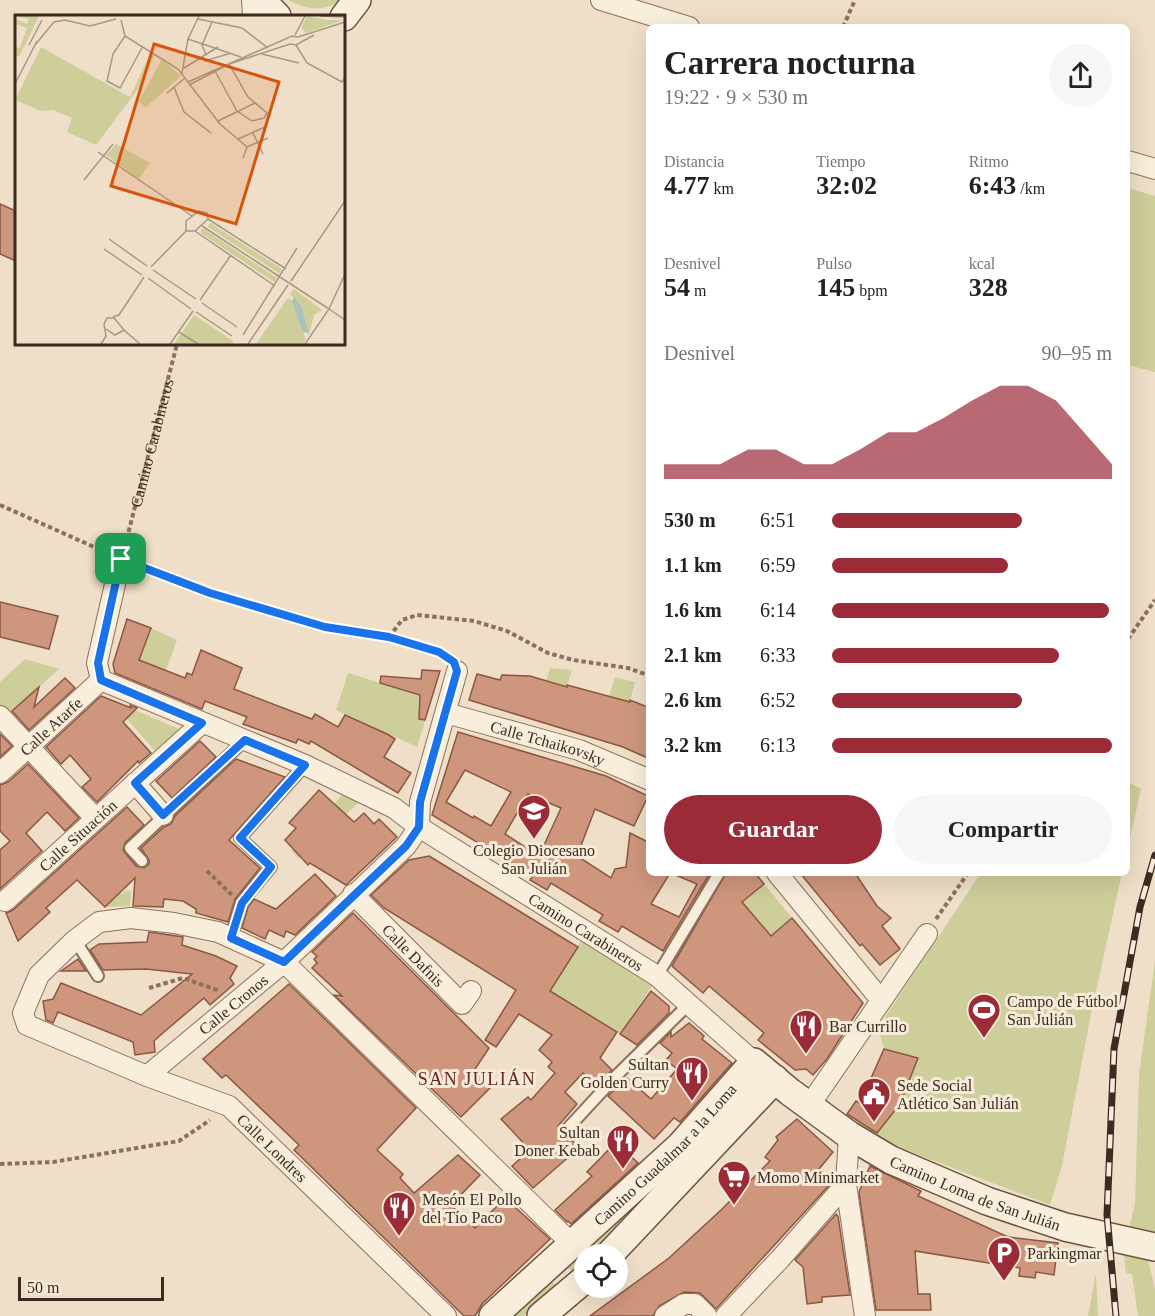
<!DOCTYPE html>
<html lang="es">
<head>
<meta charset="utf-8">
<style>
	:root { --surface:#fff; --page:#f6f6f6; --text:#222; --muted:#767676; --accent:#9c2b38 }
	body { margin:0; font-family:Georgia,serif; background:var(--page); color:var(--text); height:100vh; display:flex; flex-direction:column; font-size:22px; white-space:nowrap }
	* { box-sizing:border-box; margin:0 }
	p { font-size:20px; color:var(--muted) }
	.icon { flex:none; width:33px; height:33px; fill:none; stroke:currentColor; stroke-width:2; stroke-linecap:round; stroke-linejoin:round }
	.map { position:relative; flex:1; overflow:hidden }
	.details { position:absolute; left:646px; top:24px; width:484px; height:852px; display:flex; flex-direction:column; background:var(--surface); border-radius:9px; box-shadow:0 6px 24px #0002 }
	.details>* { flex:none }
	.buttons { position:absolute; left:574px; top:1244px; display:grid; gap:12px }
	.buttons a { display:grid; place-items:center; width:54px; height:54px; border-radius:50%; background:var(--surface); box-shadow:0 6px 24px #0002; font-size:30px }
	.scale { position:absolute; left:18px; bottom:15px; width:146px; box-sizing:border-box; padding-left:6px; border:3px solid #3c2b20; border-top:0; font-size:16px; line-height:21px; white-space:nowrap; color:#3c2b20; -webkit-text-stroke:4px #f6ead8; paint-order:stroke }
	.pin { position:absolute; display:grid; place-items:center; width:51px; height:51px; color:#fff; margin:-26px; border-radius:12px; box-shadow:0 3px 9px #0006 }
	.round { display:grid; place-items:center; flex:none; width:63px; height:63px; border-radius:32px; background:var(--page) }
	.overview { display:flex; align-items:center; justify-content:space-between; height:102px; padding:0 18px }
	h1 { font-size:33px; font-weight:600; line-height:45px }
	.metrics { display:grid; grid-template-columns:repeat(3,1fr); gap:9px; height:102px; padding:6px 18px }
	.metrics div { display:grid; align-content:center }
	.metrics b { font-size:26px; font-weight:600 }
	.metrics small { font-size:16px; font-weight:400 }
	.metrics p { font-size:16px }
	.chart { height:168px; padding:12px 18px }
	.chart p { display:flex; justify-content:space-between }
	.chart svg { width:100%; height:108px; margin-top:6px; fill:var(--accent); opacity:.7 }
	.cta { display:flex; gap:12px; margin-top:auto; padding:12px 18px }
	.cta a { flex:1; height:69px; border-radius:36px; background:var(--accent); color:#fff; font-size:24px; font-weight:600; line-height:69px; text-align:center }
	.cta a+a { background:var(--page); color:var(--text) }
	ul { padding:0 18px; list-style:none; font-size:20px }
	li { display:grid; grid-template-columns:96px 72px 1fr; align-items:center; height:45px }
	li i { height:15px; border-radius:8px; background:var(--accent) }
	.map>svg:first-child { display:block }
</style>
</head>
<body>
<div class="map">
<svg width="1155" height="1316" viewBox="0 0 1155 1316">
	<rect width="100%" height="100%" fill="#efdfc8"/>
	<!-- green -->
	<g fill="#cece9b">
		<path d="M288,0H342C322,12 308,10 288,0Z"/>
		<path d="M1128,188L1155,196V372L1128,365Z"/>
		<path d="M151,628L177,640L157,695L130,685Z"/>
		<path d="M25,659L59,669L8,715L0,706V682Z"/>
		<path d="M550,668L572,670L555,726L534,719Z"/>
		<path d="M348,673L432,699L417,747L396,737L395,739L336,710Z"/>
		<path d="M615,677L635,682L618,745L596,739Z"/>
		<path d="M135,710L179,729L155,751L126,718Z"/>
		<path d="M1128,782L1141,789L1128,847Z"/>
		<path d="M343,794L358,803L299,859L292,851Z"/>
		<path d="M981,873H1122L1091,1014L1062,1166L1050,1205L892,1145L846,1117L856,1101L858,1102L867,1089L884,1049L880,1035L886,1015Z"/>
		<path d="M764,884L792,918L759,945L731,912Z"/>
		<path d="M127,890L131,892L130,906L105,907L120,892L121,894Z"/>
		<path d="M582,939L652,986L620,1034L550,991Z"/>
		<path d="M1155,961V1238L1128,1233L1135,1203L1139,1074Z"/>
		<path d="M681,1159L687,1164L594,1254H585V1263L574,1274L568,1267Z"/>
		<path d="M1123,1250L1146,1253L1155,1288V1316H1138L1132,1274L1126,1273Z"/>
		<path d="M1096,1273L1098,1316H1088Z"/>
		<path d="M552,1281L558,1288L524,1316H510Z"/>
	</g>
	<!-- building -->
	<g fill="#ce967d" stroke="#8b5742" stroke-width="1.5" fill-rule="evenodd">
		<path d="M0,204L16,211V261L0,254Z"/>
		<path d="M0,602L58,616L49,649L0,637Z"/>
		<path d="M127,619L151,628L139,660L185,678L187,673L192,675L201,650L242,668L234,689L312,719L315,714L338,727L345,715L387,734L395,739L384,757L411,773L398,793L311,741L309,744L298,739L296,743L243,724L247,717L205,701L202,709L115,673L113,664Z"/>
		<path d="M422,670L440,671L425,720L419,719L420,695L380,683L381,676L421,679Z"/>
		<path d="M477,674L500,680L502,675L530,676L567,687V685L630,702V700L650,708V759L623,747L469,700Z"/>
		<path d="M65,678L75,688L29,730L12,711L39,687L34,707Z"/>
		<path d="M101,696L131,708L130,705L137,708L123,722L151,753L139,763L138,761L97,802L82,787L91,779L70,755L61,764L46,747Z"/>
		<path d="M458,732L606,776L648,796L634,826L595,809L577,856L611,878L615,869L626,867L630,833L650,843V873H670L651,904L679,917L697,884L671,873H710L663,951L622,926L618,932L599,921L603,915L551,883L547,890L530,880L533,876L432,815ZM465,770L511,792L491,826L474,816L473,818L446,802ZM528,794L561,808L539,856L505,834Z"/>
		<path d="M0,734L12,746L0,757Z"/>
		<path d="M200,741L216,757L172,798L156,781Z"/>
		<path d="M236,759L285,777L229,840L260,868L235,899L228,922L196,913V909L183,901L164,899L163,907L133,906L135,878L105,907L77,880L46,908L50,912L18,941L6,913L13,910L127,807L144,825L125,843L123,850L136,866L144,868L149,864V860L141,848L164,827L171,824L175,816Z"/>
		<path d="M28,764L79,818L65,831L47,812L26,833L42,851L0,889V850L10,841L0,831V785L8,782Z"/>
		<path d="M319,790L354,822L364,813L374,824L379,819L397,837L346,885L310,863L308,865L285,840L296,828L289,823Z"/>
		<path d="M429,856L578,947L550,991L617,1032L600,1058L612,1070L597,1086L583,1073L565,1092L577,1104L558,1126L563,1133L580,1147L533,1188L512,1166L530,1150L501,1119L528,1097L531,1100L555,1073L548,1067L552,1062L539,1050L552,1035L519,1014L496,1047L485,1040L516,990L384,908L371,895L409,860Z"/>
		<path d="M726,873H755L764,884L742,902L771,936L792,918L863,1003L827,1059L813,1075L806,1069L795,1070L758,1040L764,1033L709,986L703,993L672,966Z"/>
		<path d="M800,873H855L877,906L891,918L882,926L900,949L880,965L862,944L860,946Z"/>
		<path d="M315,874L336,896L295,935L286,931L284,937L269,930L265,939L242,928L248,907L254,899L276,909Z"/>
		<path d="M353,913L489,1048L475,1069L493,1085L461,1117L334,995L342,996L312,968L317,963L314,959L317,956L312,952Z"/>
		<path d="M149,932L183,937L182,945L216,956L237,966L230,978L234,984L210,1005L204,998L164,1032L154,1041L155,1052L135,1055L133,1042L58,1012L53,1023L46,1020L43,1001L53,999L61,983L141,1015L192,974L146,969L103,970L90,950L99,944L147,942Z"/>
		<path d="M78,959L86,971H61Z"/>
		<path d="M289,984L416,1108L377,1150L403,1174L400,1178L414,1193L458,1155L480,1175L451,1205L475,1228L505,1198L550,1239L482,1304L475,1316H464L294,1150L299,1145L226,1075L222,1078L203,1059Z"/>
		<path d="M651,991L669,1006V1013L637,1045L620,1034Z"/>
		<path d="M689,1023L704,1036L702,1039L732,1063L680,1122L674,1118L654,1139L608,1096L627,1078L651,1099L677,1069L666,1060L672,1053L660,1043L671,1032V1037Z"/>
		<path d="M884,1049L918,1058L902,1099L895,1109H896L877,1133L847,1114L856,1101L860,1103Z"/>
		<path d="M797,1119L833,1152L819,1169L833,1181L716,1309L700,1293L684,1292L659,1306L653,1316H590L669,1258L721,1210L770,1161L765,1157L778,1140L776,1137Z"/>
		<path d="M616,1142L638,1163L571,1224L568,1221L567,1222L555,1210L592,1176L587,1172Z"/>
		<path d="M870,1166L921,1191L918,1196L1008,1237L1058,1243L1054,1275L1036,1272L1035,1278L1019,1276L1020,1268L915,1251L918,1294H930L931,1310H876L859,1192Z"/>
		<path d="M836,1214L838,1216L850,1295L822,1297V1302L807,1304L803,1267L795,1260Z"/>
	</g>
	<g fill="none" stroke-linecap="round" stroke-linejoin="round">
		<!-- lane casing -->
		<g stroke="#8c705c" stroke-width="14">
			<g id="lane">
				<path d="M142,861L130,848L245,740"/>
				<path d="M231,938L241,903L271,867L240,838L305,765"/>
				<path d="M75,940L98,976"/>
				<path d="M657,976L719,873"/>
				<path d="M568,1128L619,1073L690,1003"/>
			</g>
		</g>
		<!-- street casing -->
		<g stroke="#8c705c" stroke-width="22">
			<g id="street">
				<path d="M252,0L253,16"/>
				<path d="M601,0L689,27"/>
				<path d="M1128,161L1155,169"/>
				<path id="s2" d="M116,580L97,663L101,680L305,765L394,808L419,827L657,976L754,1062"/>
				<path id="s3" d="M446,713L579,750L650,780"/>
				<path d="M0,716L95,818"/>
				<path id="s4" d="M0,773L101,680"/>
				<path d="M135,783L163,815"/>
				<path d="M419,827L420,802L457,671"/>
				<path d="M777,873L881,1000"/>
				<path id="s5" d="M353,894L462,1004L471,991"/>
				<path id="s6" d="M5,901L202,723"/>
				<path id="s7" d="M147,1076L284,962L406,846L419,827"/>
				<path d="M809,1106L927,934"/>
				<path d="M849,1135L846,1184L865,1316"/>
				<path d="M446,1316L229,1106L147,1076L27,1025L23,1013L39,975L75,940L99,922L131,918L174,923L218,932L284,962L573,1245"/>
				<path d="M665,1316L684,1304H695L707,1316"/>
				<path d="M726,1316L780,1259L846,1184"/>
			</g>
		</g>
		<!-- secondary casing -->
		<g stroke="#6e523f" stroke-width="30">
			<g id="secondary">
				<path d="M261,0L277,16"/>
				<path d="M344,17L357,0"/>
				<path d="M610,1254L775,1079"/>
				<path id="s8" d="M493,1316L681,1145L754,1062L790,1092L849,1135L891,1160L987,1201L1065,1227L1155,1247"/>
				<path d="M541,1316L585,1279"/>
			</g>
		</g>
		<!-- path -->
		<g stroke="#8c705c" stroke-width="4" stroke-dasharray="4.5 3" stroke-linecap="butt">
			<path d="M843,27L855,0"/>
			<path d="M0,505L121,559L210,593L325,627L389,637L439,652L446,657"/>
			<path id="s1" d="M121,561L177,344"/>
			<path d="M389,637L402,620L417,615L474,621L507,631L548,653L573,660L628,668L650,676"/>
			<path d="M1128,639L1155,600"/>
			<path d="M207,871L232,895"/>
			<path d="M936,919L968,873"/>
			<path d="M149,988L183,978L220,991"/>
			<path d="M0,1164L53,1162L179,1141L210,1120"/>
		</g>
		<!-- lane -->
		<use href="#lane" stroke="#f9eddc" stroke-width="10"/>
		<!-- street -->
		<use href="#street" stroke="#f9eddc" stroke-width="20"/>
		<!-- secondary -->
		<use href="#secondary" stroke="#f9eddc" stroke-width="27"/>
		<!-- rail casing -->
		<g stroke="#3c2b20" stroke-width="7">
			<path id="rail" d="M1116,1316L1107,1215L1114,1049L1140,907L1155,855"/>
		</g>
		<!-- rail -->
		<use href="#rail" stroke="#f6ead8" stroke-width="4.5" stroke-dasharray="14" stroke-linecap="butt"/>
	</g>
	<g fill="none" stroke-linecap="round" stroke-linejoin="round">
		<!-- route casing -->
		<g stroke="#fff" stroke-width="12">
			<path id="route" d="M121,559L210,593L325,627L389,637L439,652L454,662L457,671L420,802L419,827L406,846L284,962L231,938L242,903L271,867L240,838L305,765L245,740L163,815L135,783L202,723L101,680L98,663Z"/>
		</g>
		<!-- route -->
		<use href="#route" stroke="#1a73e8" stroke-width="8"/>
	</g>
	<!-- icons -->
	<defs>
		<g id="school-pin" transform="scale(1.725)"><path d="M0 17L-7.5 6A9.5 9.5 0 1 1 7.5 6Z" fill="#9c2b38" stroke="#f6ead8"/><path d="M0-5L7-2L0 1L-7-2ZM-4 1L0 2.5L4 1V4Q0 6-4 4Z" fill="#fff"/></g>
		<g id="stadium-pin" transform="scale(1.725)"><path d="M0 17L-7.5 6A9.5 9.5 0 1 1 7.5 6Z" fill="#9c2b38" stroke="#f6ead8"/><path d="M0-5a6.5 5 0 1 0 0 10a6.5 5 0 1 0 0-10ZM-3.5-1.8h7v3.6h-7Z" fill="#fff"/></g>
		<g id="restaurant-pin" transform="scale(1.725)"><path d="M0 17L-7.5 6A9.5 9.5 0 1 1 7.5 6Z" fill="#9c2b38" stroke="#f6ead8"/><path d="M-5-6h1v4h1v-4h1v4h1v-4h1v5L-1.5 .5V6h-2V.5L-5-1ZM5-6V6H3V1.5H1.5Q1.5-4 5-6Z" fill="#fff"/></g>
		<g id="civic-pin" transform="scale(1.725)"><path d="M0 17L-7.5 6A9.5 9.5 0 1 1 7.5 6Z" fill="#9c2b38" stroke="#f6ead8"/><path d="M-.6-6.5H3V-4.5H.6V-3L4-1V1h2V6H-6V1h2V-1L-.6-3ZM-1.2 2.5V6h2.4V2.5Z" fill="#fff"/></g>
		<g id="supermarket-pin" transform="scale(1.725)"><path d="M0 17L-7.5 6A9.5 9.5 0 1 1 7.5 6Z" fill="#9c2b38" stroke="#f6ead8"/><path d="M-6-5.5h2.5l.6 2H6L4.5 2H-2.5L-4.4-4H-6ZM-1.5 3.2a1.3 1.3 0 1 0 .1 0ZM3 3.2a1.3 1.3 0 1 0 .1 0Z" fill="#fff"/></g>
		<g id="parking-pin" transform="scale(1.725)"><path d="M0 17L-7.5 6A9.5 9.5 0 1 1 7.5 6Z" fill="#9c2b38" stroke="#f6ead8"/><path d="M-3.5-5.5H1a3.5 3.5 0 0 1 0 7H-1V5.5H-3.5ZM-1-3.4V-.6H.8a1.4 1.4 0 0 0 0-2.8Z" fill="#fff"/></g>
	</defs>
	<g fill-rule="evenodd">
		<use href="#school-pin" x="534" y="811"/>
		<use href="#stadium-pin" x="984" y="1010"/>
		<use href="#restaurant-pin" x="806" y="1026"/>
		<use href="#restaurant-pin" x="692" y="1073"/>
		<use href="#civic-pin" x="874" y="1094"/>
		<use href="#restaurant-pin" x="623" y="1141"/>
		<use href="#supermarket-pin" x="734" y="1177"/>
		<use href="#restaurant-pin" x="399" y="1208"/>
		<use href="#parking-pin" x="1004" y="1253"/>
	</g>
	<g text-anchor="middle" dominant-baseline="central" stroke-width="6" stroke-linejoin="round" paint-order="stroke">
		<!-- street labels -->
		<g font-size="16" fill="#3c2b20" stroke="#f6ead8">
			<text stroke="none"><textPath href="#s1" startOffset="122">Camino Carabineros</textPath></text>
			<text stroke="none"><textPath href="#s4" startOffset="69">Calle Atarfe</textPath></text>
			<text stroke="none"><textPath href="#s3" startOffset="106">Calle Tchaikovsky</textPath></text>
			<text stroke="none"><textPath href="#s6" startOffset="98">Calle Situación</textPath></text>
			<text stroke="none"><textPath href="#s2" startOffset="651">Camino Carabineros</textPath></text>
			<text stroke="none"><textPath href="#s5" startOffset="86">Calle Dafnis</textPath></text>
			<text stroke="none"><textPath href="#s7" startOffset="112">Calle Cronos</textPath></text>
			<text transform="translate(272 1148) rotate(44)">Calle Londres</text>
			<text stroke="none"><textPath href="#s8" startOffset="236">Camino Guadalmar a la Loma</textPath></text>
			<text stroke="none"><textPath href="#s8" startOffset="624">Camino Loma de San Julián</textPath></text>
		</g>
		<!-- poi labels -->
		<g font-size="16" fill="#3c2b20" stroke="#f6ead8" text-anchor="start">
			<text x="534" y="850" text-anchor="middle">Colegio Diocesano<tspan x="534" dy="18">San Julián</tspan></text>
			<text x="1007" y="1001">Campo de Fútbol<tspan x="1007" dy="18">San Julián</tspan></text>
			<text x="829" y="1026">Bar Currillo</text>
			<text x="669" y="1064" text-anchor="end">Sultan<tspan x="669" dy="18">Golden Curry</tspan></text>
			<text x="897" y="1085">Sede Social<tspan x="897" dy="18">Atlético San Julián</tspan></text>
			<text x="600" y="1132" text-anchor="end">Sultan<tspan x="600" dy="18">Doner Kebab</tspan></text>
			<text x="757" y="1177">Momo Minimarket</text>
			<text x="422" y="1199">Mesón El Pollo<tspan x="422" dy="18">del Tío Paco</tspan></text>
			<text x="1027" y="1253">Parkingmar</text>
		</g>
		<!-- neighbourhood labels -->
		<g font-size="18" letter-spacing="1.5" fill="#69261f" stroke="#f6ead8">
			<text x="477" y="1079">SAN JULIÁN</text>
		</g>
	</g>
	<!-- overview -->
	<g transform="translate(15 15)">
		<rect width="330" height="330" fill="#efdfc8"/>
		<path d="M1,1H24L4,42L0,40V32L5,33L12,13L0,9L1,4L12,9L14,4ZM292,1L312,5H328L291,18L286,13ZM26,32L115,82L136,37L140,39L126,70L81,130L52,117L57,103L38,95L26,96L0,85ZM147,44L166,61L130,93L124,86ZM101,129L135,148L124,164L91,140ZM195,208L267,254L265,259L193,212ZM186,214H189L262,263L259,267L186,218ZM279,274L307,295L299,300L294,319L287,292L275,279ZM273,283L279,288L291,325L288,329H241ZM179,300L218,326L219,329H159Z" fill="#cece9b"/>
		<path d="M279,282L287,292L294,319L287,316L277,286Z" fill="#a9c3b9"/>
		<path fill="none" stroke="#a79785" stroke-width="1.5" d="M305,1L330,2M183,4L227,13L253,33M106,5L110,21L163,54L205,109L232,132L228,143M280,20L290,1M110,21L98,39L92,66L105,73L128,31M173,24L226,42M14,30L27,5M20,30L39,7L50,5L75,11L101,4M281,30L292,48L327,67L330,62M247,39L284,48M191,40L187,30L197,7M187,42L190,46L216,38M169,53L203,32M200,56L222,96L237,106L249,103L252,98L233,82L214,49M167,58L173,24L184,1M173,67L277,21L283,22L330,7M0,69L22,26M174,70L214,49L275,29L281,30L299,20M159,72L169,97L196,118M152,78L170,63M203,106L240,88M238,118L248,139M223,124L250,112M232,132L253,123M83,137L177,201M69,165L98,129M184,196L192,198L193,204L180,216H171V206ZM193,204L271,254M187,211L314,294M180,216L260,271M94,224L132,251M89,234L127,260M136,252L171,216M138,255L181,284M133,263L176,294M276,266L330,186M185,285L216,240M187,288L222,312M314,294L330,305M181,297L217,321M98,302L104,300L129,262M109,315L125,329M164,317L183,329M228,320L282,233M86,329L91,321L89,309L92,303H99L109,315L100,320L91,314M155,329L178,296M233,329L273,270M290,329L314,294L330,259"/>
		<path fill="#d7540e" fill-opacity="0.15" stroke="#d7540e" stroke-width="3" d="M139,29L264,67L221,209L96,171Z"/>
		<rect width="330" height="330" fill="none" stroke="#3c2b20" stroke-width="3"/>
	</g>
</svg>
<div class="buttons">
<a><svg class="icon" aria-label="locate" viewBox="0 0 24 24"><circle cx="12" cy="12" r="6"/><path d="M12 2v4M12 18v4M2 12h4M18 12h4"/></svg></a>
</div>
<div class="scale">50 m</div>
<div class="pin" style="left:121px;top:559px;background:#1e9e55"><svg class="icon" aria-label="arrive" viewBox="0 0 24 24"><path d="M6 21V4h12l-3 4 3 4H6"/></svg></div>
<section class="details">
<div class="overview"><div><h1>Carrera nocturna</h1><p>19:22 · 9 × 530 m</p></div><a class="round"><svg class="icon" aria-label="share" viewBox="0 0 24 24"><path d="M12 15V3M7 8l5-5 5 5M5 13v7h14v-7"/></svg></a></div>
<div class="metrics">
<div><p>Distancia</p><b>4.77<small> km</small></b></div>
<div><p>Tiempo</p><b>32:02</b></div>
<div><p>Ritmo</p><b>6:43<small> /km</small></b></div>
</div>
<div class="metrics">
<div><p>Desnivel</p><b>54<small> m</small></b></div>
<div><p>Pulso</p><b>145<small> bpm</small></b></div>
<div><p>kcal</p><b>328</b></div>
</div>
<div class="chart"><p><span>Desnivel</span>90–95 m</p>
<svg viewBox="0 0 160 44" preserveAspectRatio="none"><path d="M0 44V38L10 38L20 38L30 32L40 32L50 38L60 38L70 32L80 25L90 25L100 19L110 12L120 6L130 6L140 12L150 25L160 38V44z"/></svg>
</div>
<ul>
<li><b>530 m</b>6:51<i style="width:68%"></i></li>
<li><b>1.1 km</b>6:59<i style="width:63%"></i></li>
<li><b>1.6 km</b>6:14<i style="width:99%"></i></li>
<li><b>2.1 km</b>6:33<i style="width:81%"></i></li>
<li><b>2.6 km</b>6:52<i style="width:68%"></i></li>
<li><b>3.2 km</b>6:13<i style="width:100%"></i></li>
</ul>
<div class="cta"><a>Guardar</a><a>Compartir</a></div>
</section>
</div>
</body>
</html>
